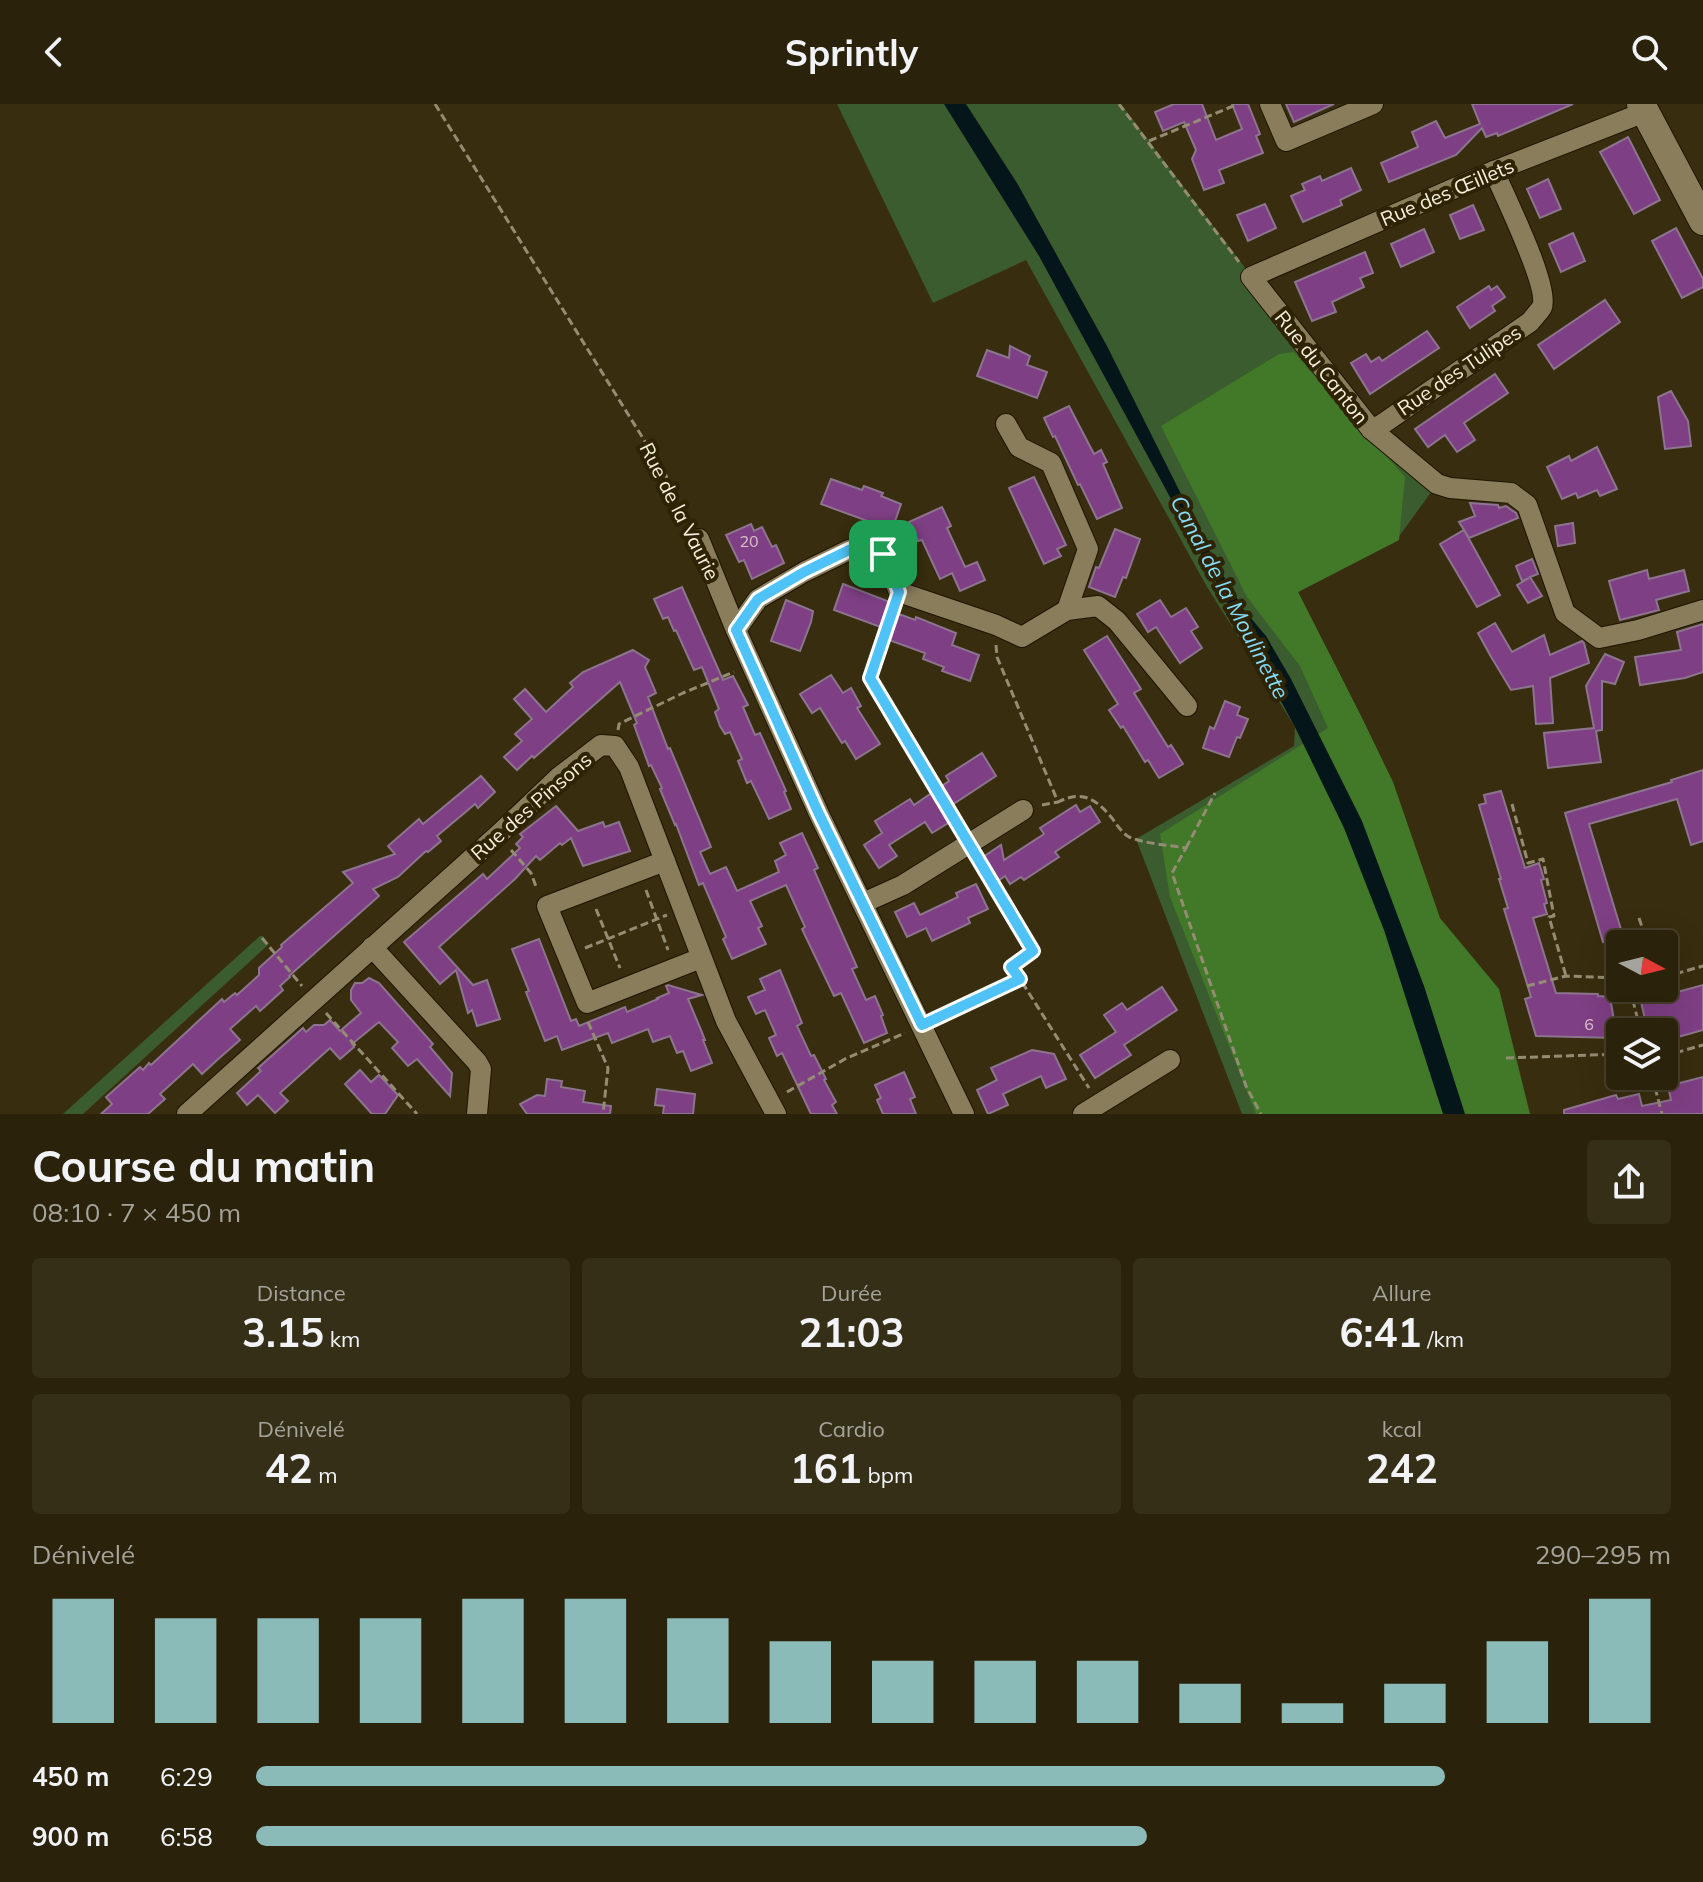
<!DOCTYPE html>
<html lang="fr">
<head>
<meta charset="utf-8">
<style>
	:root { --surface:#2a220a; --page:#362f18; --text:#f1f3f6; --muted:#a5a49c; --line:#463f2b; --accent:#8bbbb9 }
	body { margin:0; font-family:Mulish,sans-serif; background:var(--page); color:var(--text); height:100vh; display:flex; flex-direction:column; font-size:30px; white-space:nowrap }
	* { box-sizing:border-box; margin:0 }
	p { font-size:26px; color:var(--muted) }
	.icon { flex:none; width:44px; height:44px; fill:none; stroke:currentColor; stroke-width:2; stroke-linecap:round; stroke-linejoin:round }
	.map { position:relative; height:1010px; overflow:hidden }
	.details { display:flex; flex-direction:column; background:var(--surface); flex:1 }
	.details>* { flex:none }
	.needle { width:52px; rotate:97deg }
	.controls { position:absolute; left:1606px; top:826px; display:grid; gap:16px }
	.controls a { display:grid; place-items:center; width:72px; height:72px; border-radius:8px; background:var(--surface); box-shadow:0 8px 32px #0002,0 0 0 2px var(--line); font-size:40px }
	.pin { position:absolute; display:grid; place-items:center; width:68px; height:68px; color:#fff; margin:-34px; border-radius:16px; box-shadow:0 4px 12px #0006 }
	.round { display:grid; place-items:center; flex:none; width:84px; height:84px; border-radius:8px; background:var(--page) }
	.head { display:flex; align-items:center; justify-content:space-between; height:136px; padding:0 32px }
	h1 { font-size:44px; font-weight:700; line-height:60px }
	.figures { display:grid; grid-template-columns:repeat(3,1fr); gap:12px; height:136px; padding:8px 32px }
	.figures div { display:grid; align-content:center; border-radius:8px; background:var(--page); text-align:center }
	.figures b { font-size:40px; font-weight:700 }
	.figures small { font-size:22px; font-weight:400 }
	.figures p { font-size:22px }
	.chart { height:224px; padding:16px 32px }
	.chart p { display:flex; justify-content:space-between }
	.chart svg { width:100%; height:144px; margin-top:8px; stroke:var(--accent); stroke-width:6 }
	ul { padding:0 32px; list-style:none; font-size:26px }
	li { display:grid; grid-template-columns:128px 96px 1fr; align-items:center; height:60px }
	li i { height:20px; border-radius:10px; background:var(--accent) }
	header { display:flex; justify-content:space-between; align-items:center; height:104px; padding:0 32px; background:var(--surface); font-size:36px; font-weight:700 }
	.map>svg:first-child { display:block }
</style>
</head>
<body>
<header><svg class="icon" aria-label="back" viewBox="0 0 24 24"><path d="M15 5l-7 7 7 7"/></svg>Sprintly<svg class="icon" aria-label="search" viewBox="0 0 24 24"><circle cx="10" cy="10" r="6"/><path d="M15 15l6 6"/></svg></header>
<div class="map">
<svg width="1703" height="1010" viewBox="0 0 1703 1010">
	<rect width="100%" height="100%" fill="#382d0e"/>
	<!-- green -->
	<g fill="#3b5c2f">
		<path d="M837,0H1121L1252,173L1373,326L1437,380L1395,438L1298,488L1361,612L1394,682L1436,813L1530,1010H1242L1136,735L1294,642L1295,623L1207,483L1026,156L933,199Z"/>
		<path d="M260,832H263L269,840L83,1010H63Z"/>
	</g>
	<!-- forest -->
	<path fill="#417928" d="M1294,248L1405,373L1399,436L1298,488L1361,612L1393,678L1440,814L1499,885L1530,1010H1256L1170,793L1160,730L1328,624L1300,562L1247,493L1161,322L1279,250Z"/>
	<!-- water -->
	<path fill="#05161b" d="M944,0H966L1017,79L1107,242L1215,458L1244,506L1266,532L1291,575L1362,717L1424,882L1465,1010H1443L1384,826L1344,724L1295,623L1039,152Z"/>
	<!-- building -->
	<g fill="#7e3f84" stroke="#8d748f" stroke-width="2">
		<path d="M1174,0H1202L1216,36L1242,25L1232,0H1248L1260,30L1256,32L1263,49L1219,66L1224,79L1204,86L1192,55L1196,46L1184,18L1163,27L1155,8Z"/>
		<path d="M1286,0H1334L1294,18Z"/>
		<path d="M1472,0H1573L1498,32L1497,29L1486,33L1482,24L1456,51L1389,78L1381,59L1418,43L1412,28L1436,17L1445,34L1480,20Z"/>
		<path d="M1628,33L1660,96L1634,110L1600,48Z"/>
		<path d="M1351,64L1361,86L1340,96L1342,101L1303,118L1291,92L1305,86L1302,80L1320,72L1322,77Z"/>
		<path d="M1548,75L1561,105L1540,114L1527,85Z"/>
		<path d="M1265,100L1276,124L1248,137L1237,111Z"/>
		<path d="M1473,101L1484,126L1460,135L1450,111Z"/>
		<path d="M1676,124L1703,175V183L1682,194L1652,137Z"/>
		<path d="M1424,125L1434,148L1401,163L1391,140Z"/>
		<path d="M1573,129L1585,157L1561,168L1549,140Z"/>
		<path d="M1365,148L1373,169L1360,174L1364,183L1332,198L1336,208L1312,217L1295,178Z"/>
		<path d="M1489,182L1491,186L1497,182L1505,193L1492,202L1495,207L1470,224L1457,203Z"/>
		<path d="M1605,196L1620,218L1554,265L1538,241Z"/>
		<path d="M1427,227L1439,244L1370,290L1351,259L1366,250L1371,258L1379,253L1382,257Z"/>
		<path d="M1010,242L1030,252L1027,261L1047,268L1037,294L977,272L987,246L1009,254Z"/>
		<path d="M1495,270L1508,289L1464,319L1475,336L1457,348L1445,331L1428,343L1415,325Z"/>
		<path d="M1671,287L1688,317L1691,342L1665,345L1658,293Z"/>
		<path d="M1069,302L1094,350L1101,346L1107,358L1103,360L1122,404L1097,415L1080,380L1078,381L1055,332L1053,333L1044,314Z"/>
		<path d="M1597,343L1617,385L1600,392L1597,386L1578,394L1576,389L1562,395L1547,363L1569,352L1571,357Z"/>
		<path d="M1034,373L1066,441L1057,445L1061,452L1044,460L1009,384Z"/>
		<path d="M831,375L862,386L864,382L883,389L881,392L901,400L892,426L821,400Z"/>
		<path d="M1470,399L1498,401L1499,404L1506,402L1516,409L1518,414L1469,434L1459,418L1475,412Z"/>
		<path d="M942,403L951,422L947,424L965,463L977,458L985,476L960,487L952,469L940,475L922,436L918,437L909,418Z"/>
		<path d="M1573,419L1575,439L1558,442L1555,422Z"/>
		<path d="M751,420L754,427L762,423L772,443L776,441L784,459L752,475L744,456L739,458L726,431Z"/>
		<path d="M1115,425L1140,435L1126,474L1123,473L1115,493L1089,483L1096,463L1099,464Z"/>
		<path d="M1464,426L1500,491L1477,503L1440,440Z"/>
		<path d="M1532,455L1538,470L1530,473L1542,492L1528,499L1517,481L1529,474L1522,477L1516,462Z"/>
		<path d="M1647,466L1649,475L1684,466L1689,487L1656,496L1659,506L1620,516L1609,477Z"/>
		<path d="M843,480L890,498L888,506L915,516L916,513L956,529L952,541L979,551L970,577L942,567L944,563L923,555L925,549L886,535L889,526L834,506Z"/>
		<path d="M682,483L723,576L733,572L748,601L743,603L755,631L760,629L786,687L784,688L791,705L769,715L751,677L747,679L738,657L742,655L730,628L725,630L720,622L715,608L719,605L702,563L694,566L676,526L674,527L668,513L663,515L654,495Z"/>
		<path d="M786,496L813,507L811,518L800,547L771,537Z"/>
		<path d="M1160,496L1171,513L1186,504L1198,523L1191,527L1202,544L1180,559L1156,523L1148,528L1137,510Z"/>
		<path d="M1495,519L1512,548L1544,531L1550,551L1582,537L1584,539L1589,559L1550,574L1553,619L1536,620L1533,582L1511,586L1490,551L1478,529Z"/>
		<path d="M1703,520V568L1685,574L1640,581L1635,553L1681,546L1677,528Z"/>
		<path d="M1107,532L1141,585L1134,589L1168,643L1171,641L1183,660L1159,674L1148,656L1145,658L1123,622L1121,624L1109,606L1118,600L1084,546Z"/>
		<path d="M633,546L649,556L645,563L656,589L648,593L668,645L670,644L711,743L700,748L710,770L726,763L737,787L779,768L775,757L786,751L780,739L802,729L818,764L814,766L857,863L852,865L866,896L875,892L883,911L881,912L887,929L864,939L841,889L834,892L802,825L805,823L786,781L750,797L762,822L758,824L766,840L732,855L723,835L726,833L703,779L699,781L676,720L675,721L660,685L662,684L651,661L649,662L634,621L637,619L620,578L534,654L532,652L517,666L504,653L522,637L515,630L532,615L514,595L525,585L546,608L573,583L570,579L583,568Z"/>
		<path d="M1605,550L1624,558L1615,580L1602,577V626L1596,627L1601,658L1548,664L1544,629L1594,624L1586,582Z"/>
		<path d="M831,571L843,589L851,584L861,602L857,604L880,640L856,655L845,637L842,639L820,604L812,609L800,590Z"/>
		<path d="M1225,597L1240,603L1237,611L1248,615L1240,634L1237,633L1229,653L1203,644L1210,623L1214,625Z"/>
		<path d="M982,649L996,672L943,707L950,718L932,729L925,718L889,741L897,752L879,764L864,741L882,729L875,717L910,695L914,701L949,677L946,672Z"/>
		<path d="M1703,666V737L1691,741L1677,695L1589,720L1623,832L1603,838L1565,709L1672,678L1671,676Z"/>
		<path d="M481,672L495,688L478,704L475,700L462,711L437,732L441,737L428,748L426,747L398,773L373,785L379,792L289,872L290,873L280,882L283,886L260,907L256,902L230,925L240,936L216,957L202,970L193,960L160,990L165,995L148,1010H101L112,1000L106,993L140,963L143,966L149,959L151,961L222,895L224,898L235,889L237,891L259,871V864L282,843L281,841L353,779L343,768L395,750L388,742L419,715L423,720Z"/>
		<path d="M1501,687L1525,764L1539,759L1544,775L1541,776L1547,799L1544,800L1547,810L1533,814L1556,889L1598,890V892L1610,893L1617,934L1536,932L1525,895L1531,893L1504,805L1508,804L1499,775H1501L1479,701L1486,699L1484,691Z"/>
		<path d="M1076,701L1080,708L1090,702L1100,718L1055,748L1059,753L1024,776L1021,773L1010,780L1005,772L998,777L983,753L1001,741L1004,756L1044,730L1040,724Z"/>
		<path d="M556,702L578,727L603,718L605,723L619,718L630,747L583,762L571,734L562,741L560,739L540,756L536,752L515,775L439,843L473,881L487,876L500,915L477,922L472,906L468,909L456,866L440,880L404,838L483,770L487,775L520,744L516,740L523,733L520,730Z"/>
		<path d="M976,780L988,805L968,814L970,819L932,837L926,824L907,833L895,808L914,799L920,811L958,793L956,789Z"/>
		<path d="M539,835L571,917L576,915L579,922L625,903L627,908L658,895L657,894L669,889L666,882L668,881L702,891L688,895L701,926L705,936H703L712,959L691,967L683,947L677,949L670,932L653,938L648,925L612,939L608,929L562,946L557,932L545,937L526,888L529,887L512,845Z"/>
		<path d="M780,866L802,919L797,922L811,952L814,951L826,975L824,976L836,998L832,1001L837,1010H811L782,949L777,952L769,934L776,931L765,906L756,910L748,893L765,886L760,875Z"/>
		<path d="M369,874L379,879L433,940L430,943L452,969L450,992L417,955L408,962L392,944L398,938L379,918L352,940L354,943L340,955L330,944L280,989L288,997L275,1009L258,991L247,1001L237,989L261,967L258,964L303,924L306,928L314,921H324L330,916L340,927L361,909L351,896V886L355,879H362Z"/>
		<path d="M1703,881V926L1664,937V928H1648L1641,898Z"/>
		<path d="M1162,883L1177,906L1124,941L1131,951L1095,974L1080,951L1116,928L1104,911L1122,899L1127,906Z"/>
		<path d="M1032,946L1054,950L1066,975L1046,984L1041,972L1003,990L1008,1001L988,1010L977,986L997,976L991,964Z"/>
		<path d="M360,966L371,978L379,971L398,991L385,1010H372L345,980Z"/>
		<path d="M904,968L915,993L910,995L916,1010H883L877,996L881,994L875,981Z"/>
		<path d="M1703,973V1010H1564V1006L1616,991L1618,995L1639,990L1642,1002L1671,996L1668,982Z"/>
		<path d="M547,975L562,977L561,983L585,987L583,998L611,1002L610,1010H527L520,1000L537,991L545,992Z"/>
		<path d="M657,985L695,990L693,1010H663L664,1002L655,1001Z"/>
	</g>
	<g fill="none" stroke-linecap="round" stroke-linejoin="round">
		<!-- street casing -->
		<g stroke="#1e1501" stroke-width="22">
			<g id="street">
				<path d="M1270,0L1286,37L1373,0"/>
				<path d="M1645,8L1494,67L1251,173L1371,325L1437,380L1450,384L1511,389L1527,401L1565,509L1599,534L1638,526L1703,506"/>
				<path d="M1006,320L1019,343L1051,359L1088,445L1067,506"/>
				<path d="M1371,325L1381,321L1530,218C1533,214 1539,208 1542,203C1550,183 1504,91 1494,67"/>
				<path d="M699,435L736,526L819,710L964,1010"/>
				<path d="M736,526L758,495L804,468L849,446L862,442L883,450L899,488L996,521L1022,533L1067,506L1098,502L1117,517L1187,602"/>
				<path d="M665,757L547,802L587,899L701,854"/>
				<path d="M863,799L903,781L1023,706"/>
				<path d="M372,843L477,958L481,965L477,1010"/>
				<path d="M187,1010L498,731L559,673L601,641L615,642L629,663L726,917L776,1010"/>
				<path d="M1083,1010L1170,956"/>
			</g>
		</g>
		<!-- secondary casing -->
		<g stroke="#1e1501" stroke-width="30">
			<path id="secondary" d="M1641,0L1703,117"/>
		</g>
		<!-- path -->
		<g stroke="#958c74" stroke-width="3" stroke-dasharray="8 4" stroke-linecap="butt">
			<path d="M435,0L664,368L691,420"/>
			<path d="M1119,0L1239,158"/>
			<path d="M1149,37L1238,0"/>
			<path d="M894,505L870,574L960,724"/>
			<path d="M996,541L997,553L1058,698C1082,686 1095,694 1112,714C1117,721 1122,729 1129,733C1146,740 1168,741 1186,744L1172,769L1246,982L1261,1010"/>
			<path d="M618,626L619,620L683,589L734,568"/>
			<path d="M1512,700L1528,759L1543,755L1554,812L1549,813L1566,872"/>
			<path d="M1042,701L1058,698"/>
			<path d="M1186,744L1215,689"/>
			<path d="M511,746L531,769L537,785"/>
			<path d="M979,755L1033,847L1011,863L1020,875"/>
			<path d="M646,786L668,846"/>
			<path d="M596,805L620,864"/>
			<path d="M1639,814L1643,826L1641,840"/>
			<path d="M262,834L302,882"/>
			<path d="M585,844L667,811"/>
			<path d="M1664,873L1703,862"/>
			<path d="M1527,882L1566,872L1620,874"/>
			<path d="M1632,884L1633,897L1641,928"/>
			<path d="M326,909L417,1010"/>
			<path d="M937,914L1020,875L1089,984"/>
			<path d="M588,918L608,964L603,1010"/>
			<path d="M1664,952L1703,941"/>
			<path d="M1506,954L1620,950"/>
			<path d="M1652,972L1662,1010"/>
			<path d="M787,988L845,955L905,929"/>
		</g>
		<!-- street -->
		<use href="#street" stroke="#8a7d5c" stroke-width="20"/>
		<!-- secondary -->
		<use href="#secondary" stroke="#8a7d5c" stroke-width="28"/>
	</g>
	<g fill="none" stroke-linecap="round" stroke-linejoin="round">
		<!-- route casing -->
		<g stroke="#fff" stroke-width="16">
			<path id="route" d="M862,442L883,450L899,488L870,574L1033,847L1011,863L1020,875L922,921L819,710L736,526L758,495L804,468L849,446Z"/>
		</g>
		<!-- route -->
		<use href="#route" stroke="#4fc3f7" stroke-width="10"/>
	</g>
	<g text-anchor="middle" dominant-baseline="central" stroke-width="8" stroke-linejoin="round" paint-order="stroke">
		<!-- number labels -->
		<g font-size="16" fill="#d9c4c8">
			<text x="749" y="437">20</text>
			<text x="1589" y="920">6</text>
		</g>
		<!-- street labels -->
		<g font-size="20" fill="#f7f0de" stroke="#2e2303">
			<text transform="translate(1447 88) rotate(-23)">Rue des Œillets</text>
			<text transform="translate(1322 263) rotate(52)">Rue du Canton</text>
			<text transform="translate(1459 266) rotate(-34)">Rue des Tulipes</text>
			<text transform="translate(680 407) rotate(63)">Rue de la Vaurie</text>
			<text transform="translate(531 702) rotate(-41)">Rue des Pinsons</text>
		</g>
		<!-- water labels -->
		<g font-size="22" font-style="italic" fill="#85dcfb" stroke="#2e2303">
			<text transform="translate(1230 493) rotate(62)">Canal de la Moulinette</text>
		</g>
	</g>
</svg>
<div class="controls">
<a><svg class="needle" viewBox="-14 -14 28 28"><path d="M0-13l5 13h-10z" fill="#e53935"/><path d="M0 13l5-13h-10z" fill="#a5a49c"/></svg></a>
<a><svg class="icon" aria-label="layers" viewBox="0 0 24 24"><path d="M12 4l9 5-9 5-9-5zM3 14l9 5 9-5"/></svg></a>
</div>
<div class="pin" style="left:883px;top:450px;background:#1e9e55"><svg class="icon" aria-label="arrive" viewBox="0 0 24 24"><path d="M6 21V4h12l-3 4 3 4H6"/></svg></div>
</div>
<section class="details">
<div class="head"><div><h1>Course du matin</h1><p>08:10 · 7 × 450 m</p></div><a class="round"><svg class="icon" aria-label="share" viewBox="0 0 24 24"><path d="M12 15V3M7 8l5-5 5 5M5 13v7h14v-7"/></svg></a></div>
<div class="figures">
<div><p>Distance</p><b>3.15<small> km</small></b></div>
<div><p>Durée</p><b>21:03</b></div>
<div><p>Allure</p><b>6:41<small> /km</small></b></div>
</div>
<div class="figures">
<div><p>Dénivelé</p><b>42<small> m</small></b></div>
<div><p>Cardio</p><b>161<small> bpm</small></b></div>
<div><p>kcal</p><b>242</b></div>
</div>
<div class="chart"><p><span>Dénivelé</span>290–295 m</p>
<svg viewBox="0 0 160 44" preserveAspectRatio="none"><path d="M5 44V6M15 44V12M25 44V12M35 44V12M45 44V6M55 44V6M65 44V12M75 44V19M85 44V25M95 44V25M105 44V25M115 44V32M125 44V38M135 44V32M145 44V19M155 44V6"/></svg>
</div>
<ul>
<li><b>450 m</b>6:29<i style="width:84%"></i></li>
<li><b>900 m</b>6:58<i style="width:63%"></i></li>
</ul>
</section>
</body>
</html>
